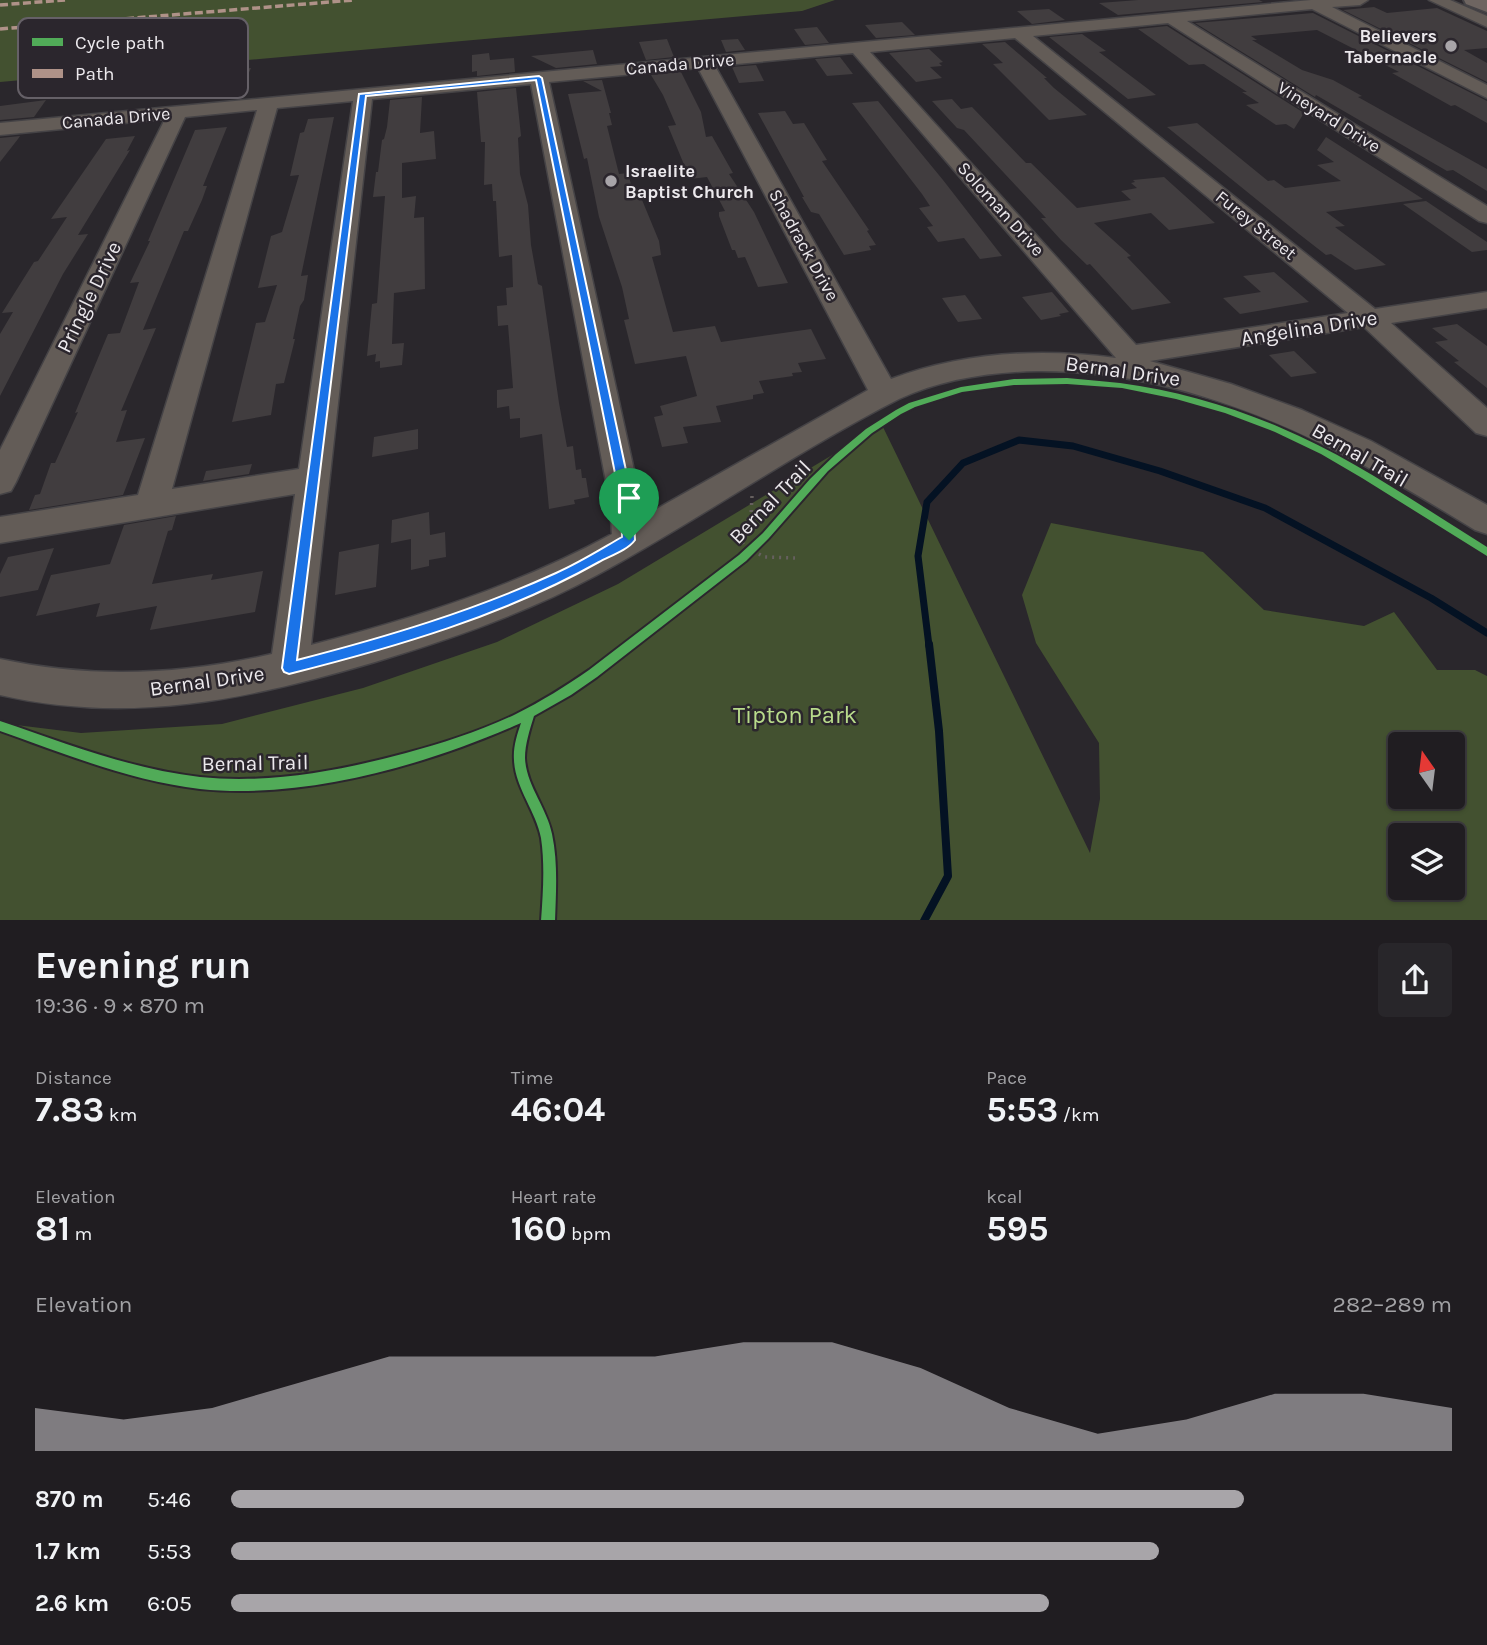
<!DOCTYPE html>
<html lang="en">
<head>
<meta charset="utf-8">
<style>
	:root { --surface:#201d21; --page:#28262a; --text:#f1f3f6; --muted:#a2a2a5; --line:#3d3b3f; --accent:#a8a5a9 }
	body { margin:0; font-family:Karla,sans-serif; background:var(--page); color:var(--text); height:100vh; display:flex; flex-direction:column; font-size:26px; white-space:nowrap }
	* { box-sizing:border-box; margin:0 }
	p { font-size:23px; color:var(--muted) }
	.icon { flex:none; width:38px; height:38px; fill:none; stroke:currentColor; stroke-width:2; stroke-linecap:round; stroke-linejoin:round }
	.map { position:relative; height:920px; overflow:hidden }
	.panel { display:flex; flex-direction:column; background:var(--surface); flex:1 }
	.panel>* { flex:none }
	.needle { width:46px; rotate:346deg }
	.controls { position:absolute; left:1388px; top:732px; display:grid; gap:14px }
	.controls a { display:grid; place-items:center; width:77px; height:77px; border-radius:7px; background:var(--surface); box-shadow:0 2px 5px #0004,0 0 0 2px var(--line); font-size:35px }
	.pin { position:absolute; display:grid; place-items:center; width:60px; height:60px; color:#fff; margin:-72px -30px; border-radius:50% 50% 50% 0; rotate:-45deg; box-shadow:0 0 7px #0007 }
	.pin .icon { rotate:45deg }
	.round { display:grid; place-items:center; flex:none; width:74px; height:74px; border-radius:7px; background:var(--page) }
	.headline { display:flex; align-items:center; justify-content:space-between; height:119px; padding:0 35px }
	h1 { font-size:38px; font-weight:700; line-height:52px }
	.figures { display:grid; grid-template-columns:repeat(3,1fr); gap:10px; height:119px; padding:7px 35px }
	.figures div { display:grid; align-content:center }
	.figures b { font-size:35px; font-weight:700 }
	.figures small { font-size:19px; font-weight:400 }
	.figures p { font-size:19px }
	.chart { height:196px; padding:14px 35px }
	.chart p { display:flex; justify-content:space-between }
	.chart svg { width:100%; height:126px; margin-top:7px; fill:var(--accent); opacity:.7 }
	ul { padding:0 35px; list-style:none; font-size:23px }
	li { display:grid; grid-template-columns:112px 84px 1fr; align-items:center; height:52px }
	li i { height:18px; border-radius:9px; background:var(--accent) }
	.map>svg:first-child { display:block }
</style>
</head>
<body>
<div class="map">
<svg width="1487" height="921" viewBox="0 0 1487 921">
	<rect width="100%" height="100%" fill="#2a272c"/>
	<!-- green -->
	<g fill="#435130" fill-rule="evenodd">
		<path d="M0,0H835L802,11L0,82Z"/>
		<path d="M882,425L1090,853L1100,799L1099,743L1036,643L1022,595L1051,523L1203,552L1264,610L1364,626L1394,612L1437,670H1475L1487,676V920H0V723L81,733L222,724L363,688L497,642L618,584ZM1400,744H1452V796H1400ZM1400,835H1452V887H1400Z"/>
	</g>
	<g fill="none" stroke-linecap="round" stroke-linejoin="round">
		<!-- stream-far1 -->
		<path stroke="#041223" stroke-width="7" d="M929,646L918,556L927,502L963,463L1019,440L1073,446L1160,471L1265,508L1431,598L1487,633"/>
		<!-- stream -->
		<path stroke="#041223" stroke-width="8" d="M924,921L948,876L939,731L929,644"/>
	</g>
	<!-- building -->
	<g fill="#413d3f">
		<path d="M1138,0H1259L1263,2L1118,15L1099,3Z"/>
		<path d="M1374,7L1387,13L1437,8L1487,31V48L1464,50L1487,63V82L1343,10Z"/>
		<path d="M1049,9L1065,20L1032,24L1017,11Z"/>
		<path d="M1313,13L1487,101V123L1455,105L1451,106L1392,73L1399,72L1317,30L1251,36L1257,40H1252L1302,70L1333,80L1362,96L1358,97L1487,169V191L1453,170L1447,171L1316,95L1315,97L1195,23Z"/>
		<path d="M902,22L915,35L876,38L865,25Z"/>
		<path d="M1167,26L1304,113L1294,129L1286,124L1276,125L1246,105L1259,103L1242,92H1247L1204,64L1189,65L1138,29Z"/>
		<path d="M817,27L829,43L805,45L794,29Z"/>
		<path d="M1082,34L1106,51L1099,52L1156,95L1128,99L1049,37Z"/>
		<path d="M667,39L674,57L646,60L639,42Z"/>
		<path d="M738,39L745,50L726,52L721,40Z"/>
		<path d="M1005,42L1047,78H1044L1054,88L1087,115L1049,120L993,64L1003,63L982,44Z"/>
		<path d="M929,49L943,62L939,63L942,66L930,67L942,78L916,82L889,53Z"/>
		<path d="M593,50L597,64L556,68L531,56Z"/>
		<path d="M489,53L490,60L514,58L515,72L477,76V71L472,72V55Z"/>
		<path d="M840,57L853,74L827,76L815,59Z"/>
		<path d="M756,65L764,81L739,83L732,67Z"/>
		<path d="M251,68L240,93L208,96L221,70Z"/>
		<path d="M681,72L701,112L706,137L712,136L733,173L729,174L754,212L788,283L758,287L745,257L738,258L735,250H732L719,216V212L725,211L707,177L690,179L668,126L676,125L663,95L651,75Z"/>
		<path d="M602,80L611,113H609L612,125L607,126L619,174L628,173L634,196L640,195L659,241L661,255L652,257L673,332L715,326L721,342L811,329L826,359L798,363L802,372L792,373L793,376L759,381L764,393L753,395V399L716,406L721,422L683,427L688,443L662,447L654,417L663,415L660,406L697,396L686,356L635,364L624,320L629,319L622,287L599,217L587,158L584,159L568,94L602,91L583,81Z"/>
		<path d="M516,88L521,136L518,138L520,174L528,205L531,245L538,284L542,286L559,403L567,447L573,446L576,470L581,469L582,478H586L589,497L574,500L575,504L549,509L542,434L520,438V418L510,419L509,406L497,408V390L513,388L508,325L498,326L497,306L507,305L506,288L513,287L512,255L499,257L496,201H493L492,184L484,185L485,142H481L477,92Z"/>
		<path d="M422,97L420,133L434,131L436,159L402,163V198L416,196L414,218L424,217L425,289L394,293L392,344L404,343L402,365L380,368V361L375,362L376,354L367,356L372,304L377,303L385,196L373,197L376,172H378L382,140L384,139L387,127L390,100Z"/>
		<path d="M952,99L961,109L972,107L1026,163H1031L1077,208L1131,200L1121,191L1137,188L1131,183L1135,182L1133,180L1164,177L1215,223L1169,230L1151,213L1094,223L1131,256L1127,257L1171,303L1132,310L1090,264L1087,265L1061,240L1041,218H1046L964,130L957,128L932,101Z"/>
		<path d="M46,100L34,117L0,120V106Z"/>
		<path d="M878,101L943,180L1002,256L980,259L964,238L938,242L927,227L933,226L919,208L930,206L922,194L852,103Z"/>
		<path d="M785,111L793,124L804,123L827,160L822,161L869,230L867,231L876,245L869,246L871,250L844,255L819,214L811,212L802,197H804L758,113Z"/>
		<path d="M334,117L301,276L308,275L304,300L300,306L293,339H295L284,383L276,384L271,415L232,422L256,323L265,322L277,285L258,288L271,236L282,232L299,175L290,176L300,133L304,132L308,119Z"/>
		<path d="M1197,123L1268,181L1274,180L1285,188L1341,181L1317,165L1334,162L1317,150L1326,137L1423,199L1326,212L1345,226L1335,227L1386,265L1355,270L1331,254L1326,255L1299,234L1167,127Z"/>
		<path d="M227,127L203,186H207L202,200L188,231H184L143,330L156,328L121,411L127,410L116,442L145,438L123,495L29,510L35,495L40,494L51,463H55L78,412L75,413L108,334L120,333L139,282L130,283L150,241H148L195,130Z"/>
		<path d="M20,136L18,139L0,162V138Z"/>
		<path d="M135,136L127,151L130,150L78,235L88,234L63,274L0,396V334L13,312L2,313L34,262L38,261L67,217L51,219L106,139Z"/>
		<path d="M1426,201L1487,242V250L1472,252L1403,204Z"/>
		<path d="M1274,272L1309,302L1240,314L1223,298L1261,292L1243,276Z"/>
		<path d="M1052,292L1069,312L1059,314L1061,316L1041,320L1022,297Z"/>
		<path d="M965,295L968,299L982,319L958,322L942,298Z"/>
		<path d="M1457,324L1487,346V388L1454,362L1459,361L1435,342L1448,340L1432,328Z"/>
		<path d="M1294,351L1317,373L1291,377L1269,355Z"/>
		<path d="M418,429V449L372,457L374,437Z"/>
		<path d="M252,464L249,474L203,481L206,471Z"/>
		<path d="M429,512L430,535L445,532L446,557L429,560V566L411,570V539L391,543L392,520Z"/>
		<path d="M176,516L172,530L168,531L152,584L213,574L211,580L263,571L255,612L150,630L157,606L96,617L100,603L36,616L51,575L110,564L124,525Z"/>
		<path d="M379,544L376,587L335,595L339,552Z"/>
		<path d="M54,548L38,590L0,597V574L8,557Z"/>
	</g>
	<g fill="none" stroke-linecap="round" stroke-linejoin="round">
		<!-- minor casing -->
		<g stroke="#454346" stroke-width="3">
			<g id="minor">
				<path d="M1311,0H1368L1360,5L1332,7L1487,85V98L1312,9L1187,21L1487,206V223L1479,221L1168,23L1033,36L1375,309L1487,292V308L1391,323L1487,408V436L1476,433L1364,327L1150,361L1231,384L1302,410L1371,441L1487,505V534L1475,530C1342,448 1199,370 1038,371C990,372 942,379 899,399C795,452 699,520 597,575C526,613 451,639 375,662C250,699 130,725 0,695V659C91,679 181,675 272,654L295,494L0,543V517L138,495L257,110L185,117L16,482L11,491L0,494V450L165,119L0,135V123ZM1015,38L1348,313L1136,345L870,52ZM853,53L1116,358C1041,348 963,352 891,379L715,66ZM698,68L868,390L644,516L549,82ZM531,84L610,503L612,534C516,586 416,618 311,645L372,99ZM353,101L299,469L172,489L277,108Z"/>
				<path d="M1429,0H1450L1487,16V27Z"/>
			</g>
		</g>
		<!-- major casing -->
		<g stroke="#454346" stroke-width="4">
			<path id="major" d="M1464,0H1487V12L1466,4Z"/>
		</g>
		<!-- path -->
		<path stroke="#66605f" stroke-width="3.5" stroke-dasharray="2 5" stroke-linecap="butt" d="M752,496L751,515L741,534L743,545L764,557L795,558"/>
		<!-- minor -->
		<use href="#minor" fill="#635c57" fill-rule="evenodd"/>
		<!-- major -->
		<use href="#major" fill="#6e6561" fill-rule="evenodd"/>
		<!-- quiet -->
		<g stroke="#af9288" stroke-width="3.5" stroke-dasharray="8 3.5" stroke-linecap="butt">
			<path d="M0,5L65,0"/>
			<path d="M0,29L354,0"/>
		</g>
		<!-- cycleway casing -->
		<g stroke="#2b262d" stroke-width="4">
			<path id="cycleway" d="M1067,378C1085,380 1103,381 1120,383C1175,390 1229,406 1279,427C1353,458 1419,505 1487,547V556L1362,478L1321,454L1275,432L1225,413L1176,399L1122,388L1067,384L1014,385L962,392L915,407L901,414L872,433L828,471L769,538L746,561L597,677L571,695L534,716C530,729 525,744 525,758C526,785 547,808 552,834C558,862 556,892 555,921H541C543,893 545,865 541,838C536,811 515,788 514,760C513,747 517,735 521,723C427,765 304,800 200,789C131,781 65,754 0,731V721C65,743 131,769 200,777C269,784 339,771 406,753C443,743 481,731 516,714C542,701 566,686 589,670L739,555L763,533L810,479L836,454L866,429L896,410L909,403L961,387L1014,379Z"/>
		</g>
		<!-- cycleway -->
		<use href="#cycleway" fill="#51ab58" fill-rule="evenodd"/>
	</g>
	<!-- route -->
	<path fill="#1a73e8" stroke="#fff" stroke-width="2" fill-rule="evenodd" d="M539,76L542,78L633,503L635,540C628,550 610,556 599,562C503,616 396,647 289,674L284,672L282,668L359,94ZM536,80L621,503L622,537C601,549 579,563 556,573C473,611 386,637 297,660L366,96Z"/>
	<!-- markers -->
	<g fill="#a8a5a9" stroke="#2b262d" stroke-width="2.5">
		<circle cx="1451" cy="46" r="7"/>
		<circle cx="611" cy="181" r="7"/>
	</g>
	<g text-anchor="middle" dominant-baseline="central" stroke-width="5" stroke-linejoin="round" paint-order="stroke">
		<!-- far-poi labels -->
		<g font-size="18" font-weight="bold" fill="#ece9ed" stroke="#2b262d" text-anchor="end">
			<text x="1437" y="36">Believers<tspan x="1437" dy="21">Tabernacle</tspan></text>
			<text x="625" y="171" text-anchor="start">Israelite<tspan x="625" dy="21">Baptist Church</tspan></text>
		</g>
		<!-- far-street labels -->
		<g font-size="18" fill="#ece9ed" stroke="#2b262d">
			<text transform="translate(680 64) rotate(-5)">Canada Drive</text>
			<text transform="translate(1329 117) rotate(32)">Vineyard Drive</text>
			<text transform="translate(116 118) rotate(-5)">Canada Drive</text>
			<text transform="translate(1001 209) rotate(48)">Soloman Drive</text>
			<text transform="translate(1256 225) rotate(39)">Furey Street</text>
			<text transform="translate(804 245) rotate(61)">Shadrack Drive</text>
		</g>
		<!-- street labels -->
		<g font-size="21" fill="#ece9ed" stroke="#2b262d">
			<text transform="translate(89 297) rotate(-64)">Pringle Drive</text>
			<text transform="translate(1309 328) rotate(-9)">Angelina Drive</text>
			<text transform="translate(1123 371) rotate(8)">Bernal Drive</text>
			<text transform="translate(1360 455) rotate(30)">Bernal Trail</text>
			<text transform="translate(770 502) rotate(-46)">Bernal Trail</text>
			<text transform="translate(207 681) rotate(-8)">Bernal Drive</text>
			<text transform="translate(255 763) rotate(-1)">Bernal Trail</text>
		</g>
		<!-- near-park labels -->
		<g font-size="24" fill="#b8db8b" stroke="#2b262d">
			<text x="795" y="715">Tipton Park</text>
		</g>
	</g>
	<!-- legend -->
	<rect x="18" y="18" width="230" height="80" rx="10" fill="#2b262d" stroke="#656067" stroke-width="2"/>
	<rect x="32" y="38" width="31" height="8" fill="#51ab58"/>
	<rect x="32" y="69" width="31" height="9" fill="#af9288"/>
	<g font-size="19" fill="#ece9ed">
		<text x="75" y="49">Cycle path</text>
		<text x="75" y="80">Path</text>
	</g>
</svg>
<div class="controls">
<a><svg class="needle" viewBox="-14 -14 28 28"><path d="M0-13l5 13h-10z" fill="#e53935"/><path d="M0 13l5-13h-10z" fill="#a2a2a5"/></svg></a>
<a><svg class="icon" aria-label="layers" viewBox="0 0 24 24"><path d="M12 4l9 5-9 5-9-5zM3 14l9 5 9-5"/></svg></a>
</div>
<div class="pin" style="left:629px;top:540px;background:#1e9e55"><svg class="icon" aria-label="arrive" viewBox="0 0 24 24"><path d="M6 21V4h12l-3 4 3 4H6"/></svg></div>
</div>
<section class="panel">
<div class="headline"><div><h1>Evening run</h1><p>19:36 · 9 × 870 m</p></div><a class="round"><svg class="icon" aria-label="share" viewBox="0 0 24 24"><path d="M12 15V3M7 8l5-5 5 5M5 13v7h14v-7"/></svg></a></div>
<div class="figures">
<div><p>Distance</p><b>7.83<small> km</small></b></div>
<div><p>Time</p><b>46:04</b></div>
<div><p>Pace</p><b>5:53<small> /km</small></b></div>
</div>
<div class="figures">
<div><p>Elevation</p><b>81<small> m</small></b></div>
<div><p>Heart rate</p><b>160<small> bpm</small></b></div>
<div><p>kcal</p><b>595</b></div>
</div>
<div class="chart"><p><span>Elevation</span>282–289 m</p>
<svg viewBox="0 0 160 44" preserveAspectRatio="none"><path d="M0 44V29L10 33L20 29L30 20L40 11L50 11L60 11L70 11L80 6L90 6L100 15L110 29L120 38L130 33L140 24L150 24L160 29V44z"/></svg>
</div>
<ul>
<li><b>870 m</b>5:46<i style="width:83%"></i></li>
<li><b>1.7 km</b>5:53<i style="width:76%"></i></li>
<li><b>2.6 km</b>6:05<i style="width:67%"></i></li>
</ul>
</section>
</body>
</html>
